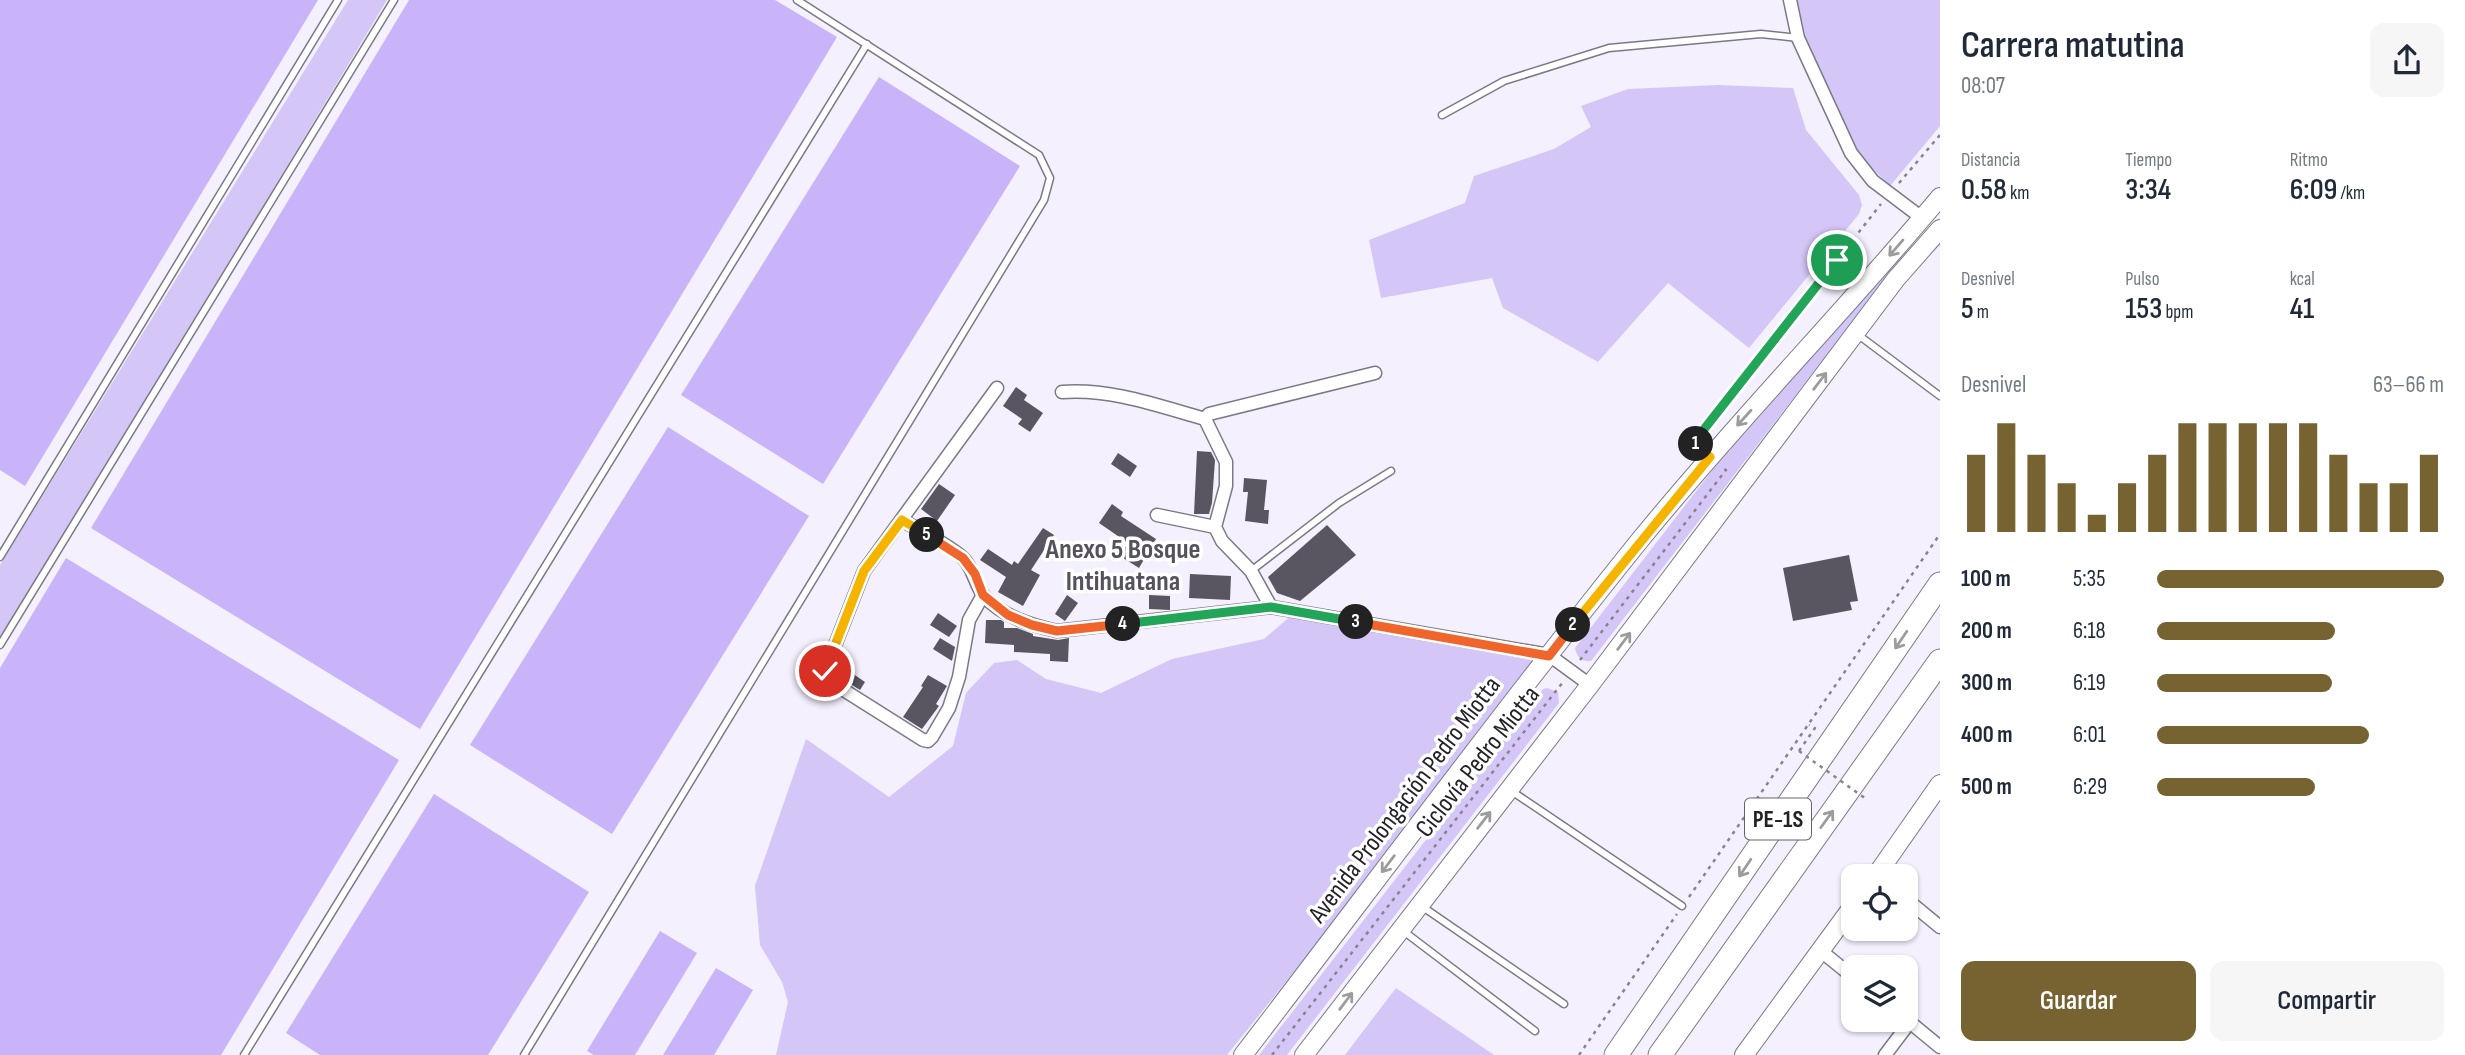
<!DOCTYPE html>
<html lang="es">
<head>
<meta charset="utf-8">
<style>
	:root { --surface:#fff; --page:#f6f6f7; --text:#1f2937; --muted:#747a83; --accent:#776332 }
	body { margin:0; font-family:"Sofia Sans Condensed",sans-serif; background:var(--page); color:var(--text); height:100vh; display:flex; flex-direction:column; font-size:26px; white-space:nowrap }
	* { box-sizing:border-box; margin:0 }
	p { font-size:23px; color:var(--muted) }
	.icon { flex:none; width:38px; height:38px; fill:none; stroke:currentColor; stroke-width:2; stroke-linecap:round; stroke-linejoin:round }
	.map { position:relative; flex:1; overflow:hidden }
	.details { display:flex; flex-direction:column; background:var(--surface); width:525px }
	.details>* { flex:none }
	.buttons { position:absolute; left:1841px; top:864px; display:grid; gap:14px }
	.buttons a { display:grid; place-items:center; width:77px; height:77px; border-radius:14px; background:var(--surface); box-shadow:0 2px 5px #0004; font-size:35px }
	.pin { position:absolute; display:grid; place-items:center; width:60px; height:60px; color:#fff; margin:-30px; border:4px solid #fff; border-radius:50%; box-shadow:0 2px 7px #0007 }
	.km { position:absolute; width:35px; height:35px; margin:-18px; border-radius:50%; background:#222; color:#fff; font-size:19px; line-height:35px; text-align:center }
	.round { display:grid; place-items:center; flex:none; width:74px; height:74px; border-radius:14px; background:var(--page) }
	.head { display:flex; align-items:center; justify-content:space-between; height:119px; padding:0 21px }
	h1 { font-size:38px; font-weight:600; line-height:52px }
	.figures { display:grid; grid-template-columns:repeat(3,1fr); gap:10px; height:119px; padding:7px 21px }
	.figures div { display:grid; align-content:center }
	.figures b { font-size:30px; font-weight:600 }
	.figures small { font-size:19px; font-weight:400 }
	.figures p { font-size:19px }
	.chart { height:196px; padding:14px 21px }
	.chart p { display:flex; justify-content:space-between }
	.chart svg { width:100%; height:126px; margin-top:7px; stroke:var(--accent); stroke-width:6 }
	.button { display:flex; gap:14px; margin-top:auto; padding:14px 21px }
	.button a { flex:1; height:80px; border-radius:14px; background:var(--accent); color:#fff; font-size:28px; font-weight:600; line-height:80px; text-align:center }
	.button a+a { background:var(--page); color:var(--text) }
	ul { padding:0 21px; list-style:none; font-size:23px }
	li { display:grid; grid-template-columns:112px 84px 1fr; align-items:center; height:52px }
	li i { height:18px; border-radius:9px; background:var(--accent) }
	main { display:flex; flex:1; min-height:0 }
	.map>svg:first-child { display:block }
</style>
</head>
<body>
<main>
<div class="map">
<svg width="1940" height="1055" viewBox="0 0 1940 1055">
	<rect width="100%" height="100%" fill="#f4f0fe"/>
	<!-- green -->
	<g fill="#d4c6f7">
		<path d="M348,0H387L0,643V565Z"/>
		<path d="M1797,0H1940V126L1890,186L1857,153L1806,39Z"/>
		<path d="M1718,85L1793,88L1806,130L1859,195L1862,205L1859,214L1749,348L1668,283L1598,362L1503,308L1492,278L1381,298L1369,240L1465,203L1474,176L1554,149L1591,127L1581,106L1628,89Z"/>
		<path d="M1916,239L1591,661C1582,662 1577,658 1575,648L1714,468Z"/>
		<path d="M1293,614L1528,655L1534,660L1533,674L1227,1055H776L788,1002L782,982L760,945L755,886L806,739L889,797L953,746L966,693L994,663L1017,660L1046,679L1101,693L1172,659L1264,639Z"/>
		<path d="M1547,688L1558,692L1559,703L1287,1055H1259L1543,689Z"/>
		<path d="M1396,988L1494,1055H1345Z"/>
	</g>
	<!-- water -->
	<g fill="#c9b4fa">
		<path d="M0,0H318L25,486L0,470Z"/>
		<path d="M409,0H775L837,37L420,729L91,528Z"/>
		<path d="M879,77L1020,166L823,484L681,395Z"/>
		<path d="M668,427L809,516L612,834L470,745Z"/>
		<path d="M66,558L399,760L221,1055H0V668Z"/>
		<path d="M434,794L589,892L488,1055H320L286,1033Z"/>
		<path d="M660,931L697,953L635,1055H594L587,1051Z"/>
		<path d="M716,968L753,990L714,1055H663Z"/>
	</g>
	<!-- building -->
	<g fill="#595661">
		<path d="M1016,387L1027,395L1024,400L1043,413L1030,432L1018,424L1022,419L1003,406Z"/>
		<path d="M1197,451L1211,452L1215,460L1212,503L1209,514H1194Z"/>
		<path d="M1118,453L1137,466L1130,477L1111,464Z"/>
		<path d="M1244,478L1267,480L1264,510H1269L1268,524L1245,521L1248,492H1243Z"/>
		<path d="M939,484L955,495L937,521L921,509Z"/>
		<path d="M1112,504L1123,512L1121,516L1156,539L1139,568L1120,556L1128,543L1099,523Z"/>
		<path d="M1327,525L1356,555L1300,601L1277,593L1268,577Z"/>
		<path d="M1043,528L1054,535L1031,570L1040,575L1023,606L998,592L1006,577L980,560L988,549L1012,565L1014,561L1018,564Z"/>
		<path d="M1849,555L1858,601L1850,602L1852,610L1793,621L1783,568Z"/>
		<path d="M1190,574L1231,576L1230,600L1189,598Z"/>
		<path d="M1067,595L1078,603L1065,621L1055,614Z"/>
		<path d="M1149,595L1170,596V610L1149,609Z"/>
		<path d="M938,613L957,626L949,637L930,625Z"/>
		<path d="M986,620H1001L1004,622V628H1017L1033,634V636L1058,640L1069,638L1068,662L1050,661V654L1014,652V645L985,643Z"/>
		<path d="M940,638L955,647L952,661L933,649Z"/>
		<path d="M846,669L865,682L860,690L841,678Z"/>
		<path d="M928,675L947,686L936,704L939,706L922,729L903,717L923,687L921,686Z"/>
	</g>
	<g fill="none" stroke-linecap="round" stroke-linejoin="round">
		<!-- lane casing -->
		<g stroke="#7c7985" stroke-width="9">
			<g id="lane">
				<path d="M1442,115L1504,81L1609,48L1761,34L1798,38"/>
				<path d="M1857,334L1940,396"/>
				<path d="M0,557L338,0"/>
				<path d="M1251,571L1339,503L1391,471"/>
				<path d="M0,645L394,0"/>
				<path d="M1510,790L1682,906"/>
				<path d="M1420,905L1564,1004"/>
				<path d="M1402,930L1535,1031"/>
				<path d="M244,1055L867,44"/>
				<path d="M524,1055L1044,200L1050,178L1039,155L797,0"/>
			</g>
		</g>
		<!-- street casing -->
		<g stroke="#7c7985" stroke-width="15">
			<g id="street">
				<path d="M1790,0L1798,38L1851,153L1873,181L1922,218"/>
				<path d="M1062,392C1110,388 1159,406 1205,419"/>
				<path d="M1205,419L1226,462V486L1215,527L1222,541L1251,571L1271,607"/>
				<path d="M1205,419L1209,414L1375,373"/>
				<path d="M1157,515L1215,527"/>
				<path d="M902,520C920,531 949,545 963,558C974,569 975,585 984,596C1003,617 1031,625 1057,631L1271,607L1549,655L1590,685"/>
				<path d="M983,595L969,620L959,677L949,708L932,737L928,741L923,740L831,682L826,677L825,671L864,571L997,388"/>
				<path d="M1906,899L1940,927"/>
				<path d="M1821,951L1853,977"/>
				<path d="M1906,1019L1940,1047"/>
				<path d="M1885,1055L1910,1022"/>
			</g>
		</g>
		<!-- secondary casing -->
		<g stroke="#7c7985" stroke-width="20">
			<g id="secondary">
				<path d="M1875,877L1940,784"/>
				<path d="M1243,1055C1375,883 1504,709 1640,540C1736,422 1843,313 1940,197"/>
				<path d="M1304,1055L1590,685L1896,279L1940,229"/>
				<path d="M1744,1055L1853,906"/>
			</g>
		</g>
		<!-- highway casing -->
		<g stroke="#7c7985" stroke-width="25">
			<g id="highway">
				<path d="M1616,1055L1940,584"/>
				<path d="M1660,1055L1940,661"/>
			</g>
		</g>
		<!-- path -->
		<g stroke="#87848d" stroke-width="2.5" stroke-dasharray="3.5 5" stroke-linecap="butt">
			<path d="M1899,183L1940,135"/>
			<path d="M1698,446L1694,442L1881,204"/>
			<path d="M1580,660L1726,470L1724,469"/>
			<path d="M1799,751L1815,728L1809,725"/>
			<path d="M1689,897L1940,534"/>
			<path d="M1272,1055L1563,682"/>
			<path d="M1579,1055L1677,914"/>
		</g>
		<!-- lane -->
		<use href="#lane" stroke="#fff" stroke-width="6"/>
		<!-- street -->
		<use href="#street" stroke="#fff" stroke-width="12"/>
		<!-- secondary -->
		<use href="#secondary" stroke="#fff" stroke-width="18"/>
		<!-- highway -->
		<use href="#highway" stroke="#fff" stroke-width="23"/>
		<!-- path-bridge -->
		<path stroke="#87848d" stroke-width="2.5" stroke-dasharray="3.5 5" stroke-linecap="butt" d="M1799,751L1866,799"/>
	</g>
	<!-- one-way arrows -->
	<defs><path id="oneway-shaft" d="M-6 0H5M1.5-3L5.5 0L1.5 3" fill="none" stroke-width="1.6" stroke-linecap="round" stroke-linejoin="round" transform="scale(1.75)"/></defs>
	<g stroke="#9c9c9e">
		<use href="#oneway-shaft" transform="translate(1896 248) rotate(131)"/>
		<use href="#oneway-shaft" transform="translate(1820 381) rotate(-53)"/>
		<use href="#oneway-shaft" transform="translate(1744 418) rotate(132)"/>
		<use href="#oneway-shaft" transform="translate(1901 640) rotate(124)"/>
		<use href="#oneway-shaft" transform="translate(1624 641) rotate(-53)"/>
		<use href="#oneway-shaft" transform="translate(1827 819) rotate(-54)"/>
		<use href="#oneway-shaft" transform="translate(1484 820) rotate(-52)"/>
		<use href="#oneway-shaft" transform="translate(1388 864) rotate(127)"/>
		<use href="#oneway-shaft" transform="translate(1745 868) rotate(124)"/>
		<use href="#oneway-shaft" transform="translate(1346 1001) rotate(-53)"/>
	</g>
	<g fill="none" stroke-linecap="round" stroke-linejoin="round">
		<!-- split-1 casing -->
		<g stroke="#fff" stroke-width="14">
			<path id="split-1" d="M1696,444L1694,442L1837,260"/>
		</g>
		<!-- split-2 casing -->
		<g stroke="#fff" stroke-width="14">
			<path id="split-2" d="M1573,625L1710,457L1696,444"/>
		</g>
		<!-- split-3 casing -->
		<g stroke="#fff" stroke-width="14">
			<path id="split-3" d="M1356,622L1549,656L1573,625"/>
		</g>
		<!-- split-4 casing -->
		<g stroke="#fff" stroke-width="14">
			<path id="split-4" d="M1123,624L1271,607L1356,622"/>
		</g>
		<!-- split-5 casing -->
		<g stroke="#fff" stroke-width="14">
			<path id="split-5" d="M927,535L963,558L975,574L983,595L1008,615L1032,625L1057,631L1123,624"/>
		</g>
		<!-- split-6 casing -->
		<g stroke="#fff" stroke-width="14">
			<path id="split-6" d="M825,671L864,571L902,520L927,535"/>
		</g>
		<!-- split-1 -->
		<use href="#split-1" stroke="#22a559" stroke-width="9"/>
		<!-- split-2 -->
		<use href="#split-2" stroke="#f5b400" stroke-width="9"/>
		<!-- split-3 -->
		<use href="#split-3" stroke="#f0652b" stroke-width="9"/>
		<!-- split-4 -->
		<use href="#split-4" stroke="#22a559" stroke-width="9"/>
		<!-- split-5 -->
		<use href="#split-5" stroke="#f0652b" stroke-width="9"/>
		<!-- split-6 -->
		<use href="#split-6" stroke="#f5b400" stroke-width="9"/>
	</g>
	<g text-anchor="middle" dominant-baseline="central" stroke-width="7" stroke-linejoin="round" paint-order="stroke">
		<!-- shield labels -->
		<rect fill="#fff" stroke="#666468" stroke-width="2" x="1745" y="798.5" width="66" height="41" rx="5"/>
		<g font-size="24" font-weight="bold" fill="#242227">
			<text x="1778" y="819">PE-1S</text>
		</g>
		<!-- street labels -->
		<g font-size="26" fill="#242227" stroke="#fff">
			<text transform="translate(1478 762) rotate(-52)">Ciclovía Pedro Miotta</text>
			<text transform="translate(1405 800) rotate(-53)">Avenida Prolongación Pedro Miotta</text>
		</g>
		<!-- neighbourhood labels -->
		<g font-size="28" font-weight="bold" fill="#55525d" stroke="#fff">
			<text x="1123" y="549">Anexo 5 Bosque<tspan x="1123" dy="32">Intihuatana</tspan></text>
		</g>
	</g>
</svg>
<div class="buttons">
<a><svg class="icon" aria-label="locate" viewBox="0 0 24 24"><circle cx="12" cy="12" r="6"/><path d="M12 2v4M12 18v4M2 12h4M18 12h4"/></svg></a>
<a><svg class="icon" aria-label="layers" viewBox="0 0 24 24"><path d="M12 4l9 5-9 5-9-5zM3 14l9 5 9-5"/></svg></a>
</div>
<div class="pin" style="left:1837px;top:260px;background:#1e9e55"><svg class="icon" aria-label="arrive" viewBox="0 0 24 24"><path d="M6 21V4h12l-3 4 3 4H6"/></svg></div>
<div class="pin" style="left:825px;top:671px;background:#d93025"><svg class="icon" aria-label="check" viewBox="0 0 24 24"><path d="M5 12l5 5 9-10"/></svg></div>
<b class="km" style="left:1696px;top:444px">1</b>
<b class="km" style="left:1573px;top:625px">2</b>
<b class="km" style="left:1356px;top:622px">3</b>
<b class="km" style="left:1123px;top:624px">4</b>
<b class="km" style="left:927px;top:535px">5</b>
</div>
<section class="details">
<div class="head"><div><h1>Carrera matutina</h1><p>08:07</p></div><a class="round"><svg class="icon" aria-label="share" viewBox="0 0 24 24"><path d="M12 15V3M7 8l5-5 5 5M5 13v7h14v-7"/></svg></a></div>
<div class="figures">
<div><p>Distancia</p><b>0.58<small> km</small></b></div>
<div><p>Tiempo</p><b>3:34</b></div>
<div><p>Ritmo</p><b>6:09<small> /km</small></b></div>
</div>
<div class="figures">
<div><p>Desnivel</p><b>5<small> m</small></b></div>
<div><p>Pulso</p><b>153<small> bpm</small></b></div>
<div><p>kcal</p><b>41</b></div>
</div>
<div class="chart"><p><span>Desnivel</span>63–66 m</p>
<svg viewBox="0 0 160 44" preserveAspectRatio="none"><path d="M5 44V17M15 44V6M25 44V17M35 44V27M45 44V38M55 44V27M65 44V17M75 44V6M85 44V6M95 44V6M105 44V6M115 44V6M125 44V17M135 44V27M145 44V27M155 44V17"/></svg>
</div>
<ul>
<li><b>100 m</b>5:35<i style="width:100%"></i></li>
<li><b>200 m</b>6:18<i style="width:62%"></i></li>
<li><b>300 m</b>6:19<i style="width:61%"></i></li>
<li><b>400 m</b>6:01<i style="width:74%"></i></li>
<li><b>500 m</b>6:29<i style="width:55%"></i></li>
</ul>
<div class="button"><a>Guardar</a><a>Compartir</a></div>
</section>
</main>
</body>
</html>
